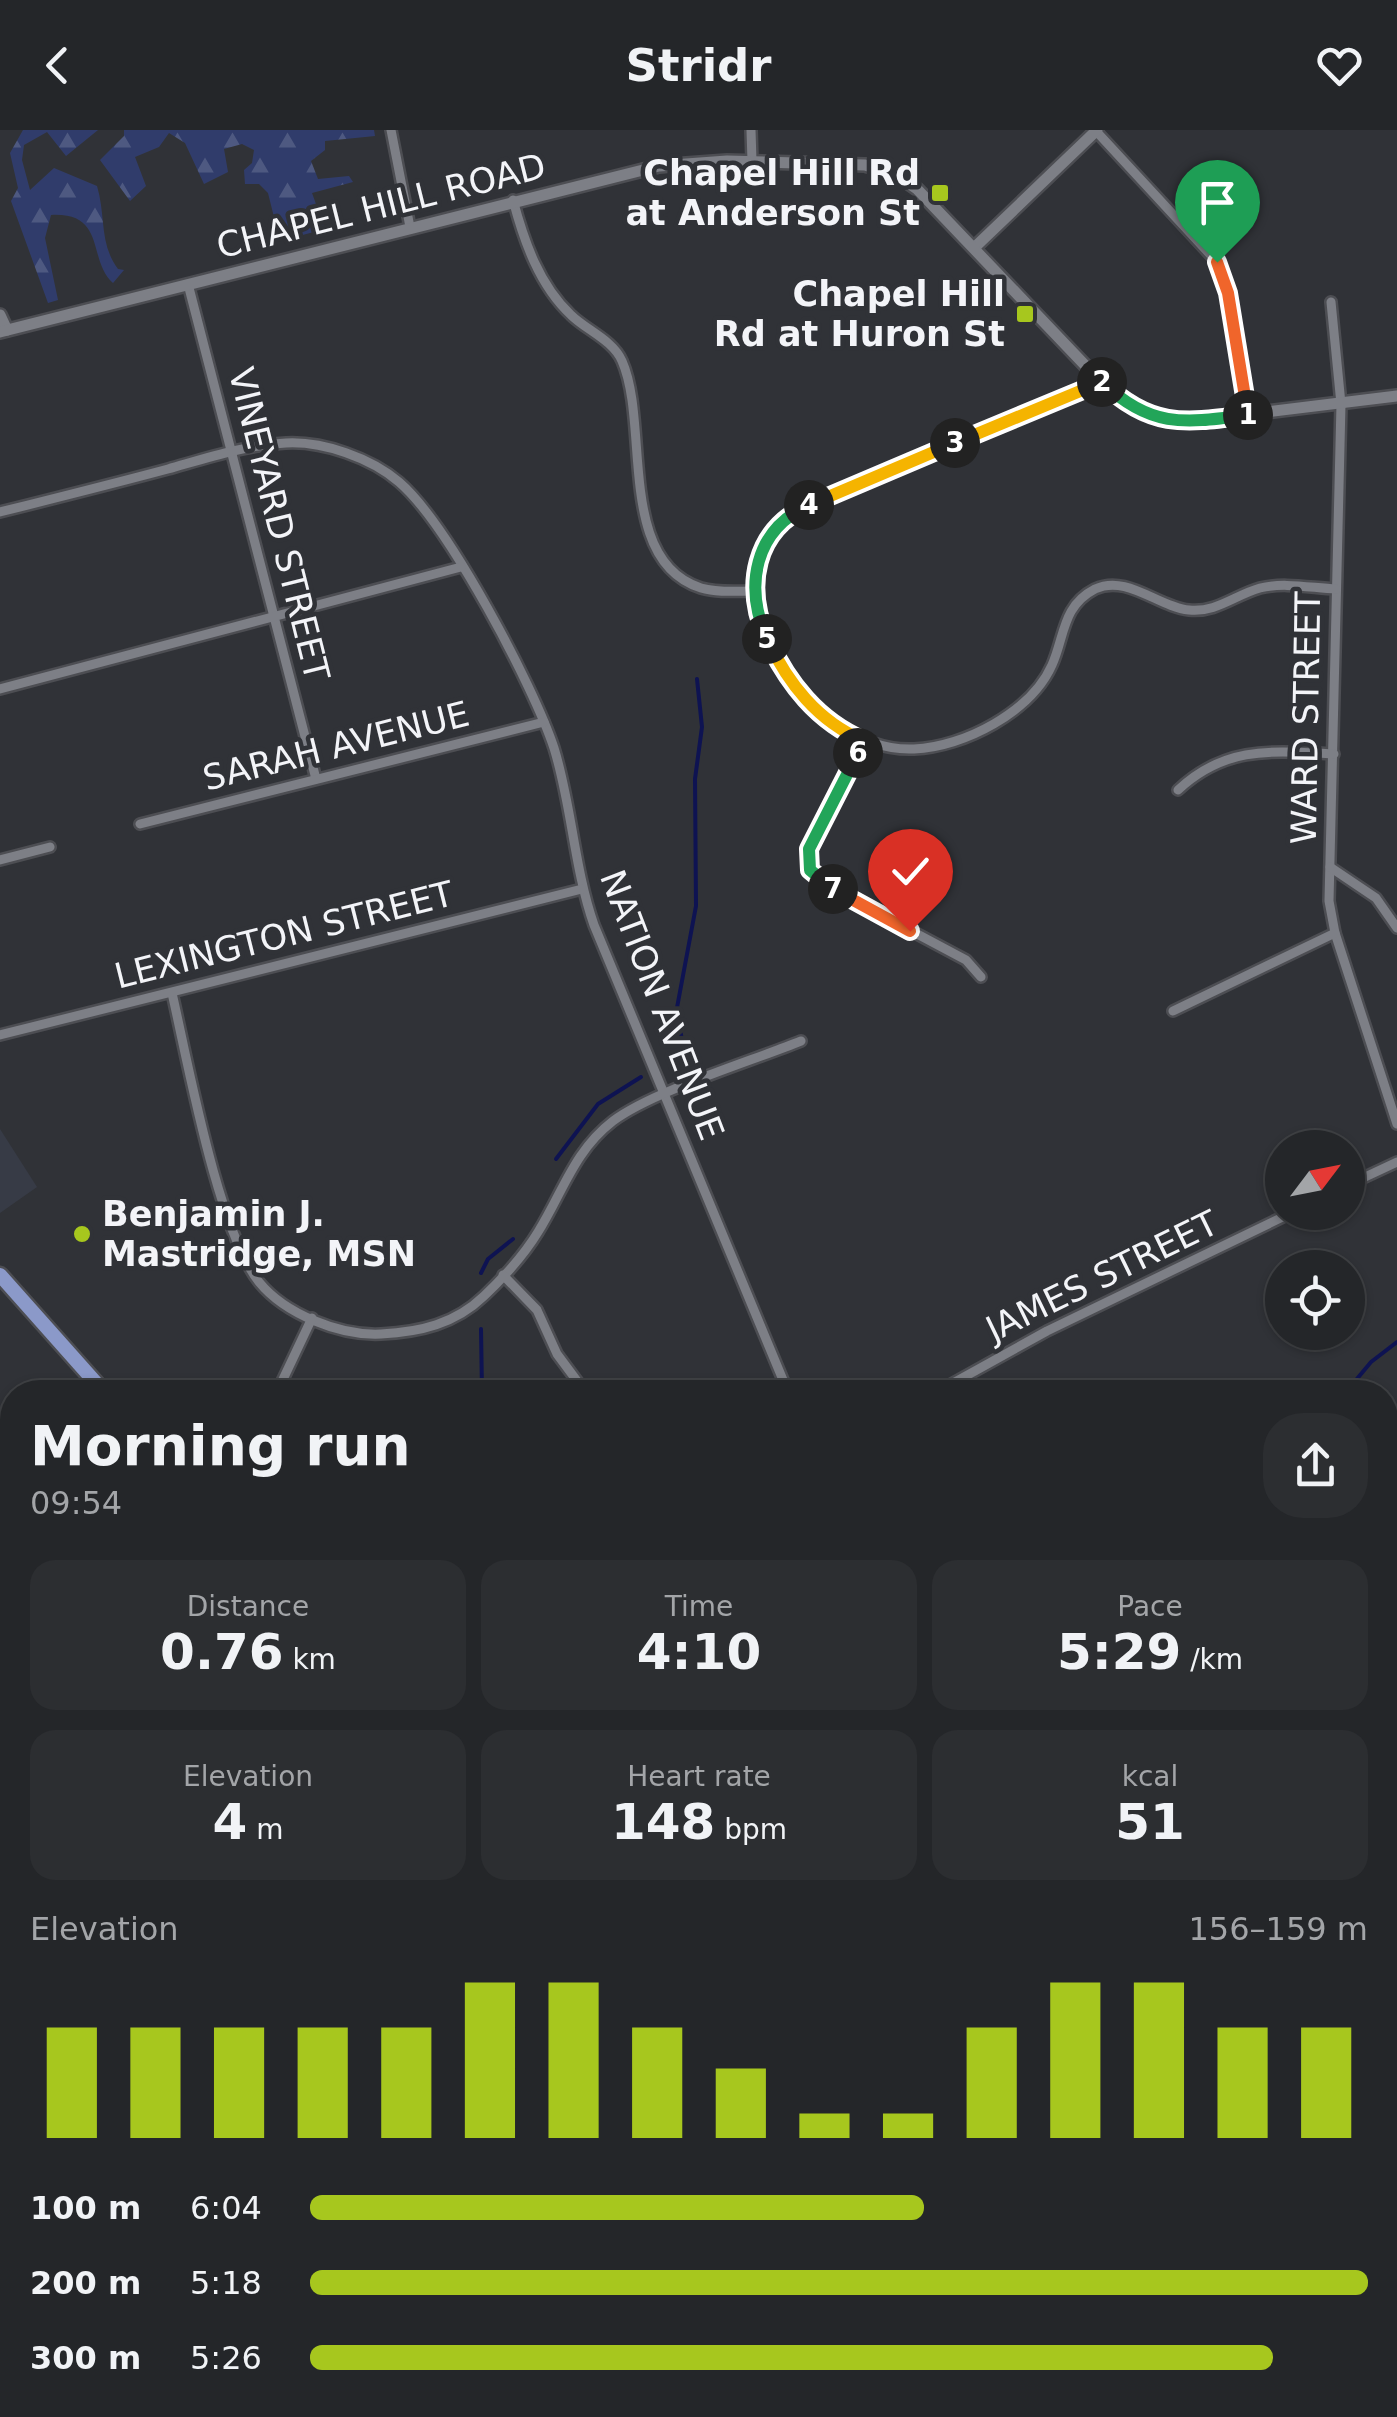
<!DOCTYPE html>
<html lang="en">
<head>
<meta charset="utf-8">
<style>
	:root { --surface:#242629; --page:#2c2e31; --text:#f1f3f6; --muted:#a3a5a8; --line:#414346; --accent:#a7c71e }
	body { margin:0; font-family:"DejaVu Sans",sans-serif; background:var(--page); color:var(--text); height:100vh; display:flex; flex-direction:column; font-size:38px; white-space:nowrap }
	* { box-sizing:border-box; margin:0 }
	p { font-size:32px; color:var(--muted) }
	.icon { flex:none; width:55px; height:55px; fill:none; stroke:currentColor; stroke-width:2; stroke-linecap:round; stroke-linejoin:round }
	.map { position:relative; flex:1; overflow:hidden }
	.details { position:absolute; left:0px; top:1250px; width:1398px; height:1038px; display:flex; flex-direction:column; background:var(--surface); border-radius:40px 40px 0 0; box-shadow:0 2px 8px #0004,0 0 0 2px var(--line) }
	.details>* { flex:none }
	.needle { width:65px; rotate:58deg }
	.controls { position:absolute; left:1265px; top:1000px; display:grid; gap:20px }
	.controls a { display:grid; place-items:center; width:100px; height:100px; border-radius:50%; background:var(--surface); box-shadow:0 2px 8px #0004,0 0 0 2px var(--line); font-size:50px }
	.pin { position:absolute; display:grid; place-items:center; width:85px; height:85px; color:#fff; margin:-102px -42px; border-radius:50% 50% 50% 0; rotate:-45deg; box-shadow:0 0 10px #0007 }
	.pin .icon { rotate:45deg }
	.km { position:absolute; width:50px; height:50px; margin:-25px; border-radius:50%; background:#222; color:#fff; font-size:28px; line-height:50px; text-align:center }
	.round { display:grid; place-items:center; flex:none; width:105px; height:105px; border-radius:40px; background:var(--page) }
	.overview { display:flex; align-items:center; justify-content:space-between; height:170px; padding:0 30px }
	h1 { font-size:55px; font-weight:700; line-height:75px }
	.figures { display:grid; grid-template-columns:repeat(3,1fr); gap:15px; height:170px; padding:10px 30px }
	.figures div { display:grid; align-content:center; border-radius:25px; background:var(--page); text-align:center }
	.figures b { font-size:50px; font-weight:700 }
	.figures small { font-size:28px; font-weight:400 }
	.figures p { font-size:28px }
	.chart { height:280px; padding:20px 30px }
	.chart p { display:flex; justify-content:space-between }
	.chart svg { width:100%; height:180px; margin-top:10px; stroke:var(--accent); stroke-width:6 }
	ul { padding:0 30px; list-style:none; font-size:32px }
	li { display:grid; grid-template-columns:160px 120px 1fr; align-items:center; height:75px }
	li i { height:25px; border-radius:12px; background:var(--accent) }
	header { display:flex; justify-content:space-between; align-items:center; height:130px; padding:0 30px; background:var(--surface); font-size:45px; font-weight:700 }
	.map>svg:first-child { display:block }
</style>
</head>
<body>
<header><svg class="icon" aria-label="back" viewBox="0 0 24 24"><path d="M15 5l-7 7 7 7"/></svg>Stridr<svg class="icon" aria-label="heart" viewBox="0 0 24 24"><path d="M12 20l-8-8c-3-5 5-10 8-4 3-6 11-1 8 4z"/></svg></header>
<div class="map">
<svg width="1397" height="2287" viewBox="0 0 1397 2287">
	<defs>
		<pattern id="forest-firs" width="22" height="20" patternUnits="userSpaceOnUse" patternTransform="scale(2.5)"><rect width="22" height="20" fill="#303c6b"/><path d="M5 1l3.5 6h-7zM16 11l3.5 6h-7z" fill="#4e5981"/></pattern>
		<pattern id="park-crowns" width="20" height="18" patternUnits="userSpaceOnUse" patternTransform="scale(2.5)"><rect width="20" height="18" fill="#303c6b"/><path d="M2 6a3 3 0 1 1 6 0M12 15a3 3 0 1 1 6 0" fill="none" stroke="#4e5981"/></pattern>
	</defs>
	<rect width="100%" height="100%" fill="#303237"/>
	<!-- built -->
	<path fill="#373b46" d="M0,999L37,1057L0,1083Z"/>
	<!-- forest -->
	<g fill="url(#forest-firs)">
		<path d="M23,0H98L66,26L47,2L24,15L22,30L30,60L54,38L97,56C106,86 99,114 118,139L124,140L113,153C87,130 107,82 51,85L45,108L58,170L48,173L11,71L18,58L10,23Z"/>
		<path d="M124,0H374L375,6L325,11V20L311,31L318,49L349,46L353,52L312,63L325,99L280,111L268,63L259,54H245L244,40L252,33L254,20L242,14L224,19L228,42L204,54L185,13L169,3L159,17L135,27L146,56L130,71L100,30L124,6Z"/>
	</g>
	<!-- park -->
	<path fill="url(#park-crowns)" d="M358,2275H575L570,2287H361Z"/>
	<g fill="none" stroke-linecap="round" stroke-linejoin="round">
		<!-- stream -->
		<g stroke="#0e1352" stroke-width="4">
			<path d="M668,926L684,918L676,883L696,776L695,649L702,597L697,549"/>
			<path d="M556,1029L598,974L641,947"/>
			<path d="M481,1143L488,1129L513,1109"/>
			<path d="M481,1199L482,1262"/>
			<path d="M1346,1262L1371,1232L1397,1212"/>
			<path d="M477,2287L481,2275"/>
		</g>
		<!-- minor casing -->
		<g stroke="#4d4e53" stroke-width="14">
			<g id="minor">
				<path d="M391,0L410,97"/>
				<path d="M751,0L752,31"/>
				<path d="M1095,0L1217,132L1228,163L1250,284"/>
				<path d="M513,70C524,111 539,155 571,185C586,200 613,210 622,231C650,294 616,431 701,458C718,463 737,461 754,461"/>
				<path d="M188,154L316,649"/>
				<path d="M1331,172L1341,274L1329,771L1335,803L1397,994"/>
				<path d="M1101,252L804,377C683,440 805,624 914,619C964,617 1031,582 1052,535C1065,506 1062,476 1095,459C1127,444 1158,477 1189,480C1216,483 1235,465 1260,458C1284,452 1312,458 1336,459"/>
				<path d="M0,382C56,368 112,354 168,339C207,328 246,315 286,313C323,311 371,328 399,352C448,394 533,555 554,618C572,676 574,738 594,795L788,1262"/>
				<path d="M0,559L461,437"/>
				<path d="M864,611L809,719L810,740L827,756L966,830L981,847"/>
				<path d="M1178,660C1226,615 1273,621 1334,624"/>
				<path d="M140,694L544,592"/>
				<path d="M0,730L50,717"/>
				<path d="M1330,737L1376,768L1397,798"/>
				<path d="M172,863C188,933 218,1100 259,1152C285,1184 340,1206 381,1204C420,1202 455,1194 484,1166C504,1147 524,1125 538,1102C563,1062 574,1021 613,991C653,961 752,931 801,911"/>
				<path d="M1173,881L1335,803"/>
				<path d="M0,905L582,759"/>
				<path d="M1348,1055L1397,1032"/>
				<path d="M503,1145L537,1180L557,1224L583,1259"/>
				<path d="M277,1262L312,1188"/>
				<path d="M937,1262L1047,1201L1293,1082"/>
				<path d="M0,1504L12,1525"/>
				<path d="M0,1542L12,1544"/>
				<path d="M1385,1542L1397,1534"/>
				<path d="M1385,1892L1397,1913"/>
				<path d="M0,2105L12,2106"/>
				<path d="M1385,2167L1397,2161"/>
				<path d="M1385,2259L1397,2282"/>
				<path d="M348,2275L350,2287"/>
				<path d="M704,2275L711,2287"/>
				<path d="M18,2287V2275"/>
				<path d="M241,2287L327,2275"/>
			</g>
		</g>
		<!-- tertiary casing -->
		<g stroke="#4d4e53" stroke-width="16">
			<g id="tertiary">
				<path d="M975,117L1097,0"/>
				<path d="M0,185L7,200"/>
				<path d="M0,202L659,36L727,31L865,35L897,45L917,59L1101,252L1144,284L1193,291L1397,266"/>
				<path d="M0,1903L12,1906"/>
				<path d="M1385,1954L1397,1948"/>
			</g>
		</g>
		<!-- primary casing -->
		<g stroke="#4d4e53" stroke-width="19">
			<g id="primary">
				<path d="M0,1145L104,1262"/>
				<path d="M1207,2275L1213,2287"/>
			</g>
		</g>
		<!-- minor -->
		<use href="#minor" stroke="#7d7f86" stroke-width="9"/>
		<!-- tertiary -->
		<use href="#tertiary" stroke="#7d7f86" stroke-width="11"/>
		<!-- primary -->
		<use href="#primary" stroke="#8b99c9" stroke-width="14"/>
	</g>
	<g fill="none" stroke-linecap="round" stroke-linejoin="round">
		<!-- split-1 casing -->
		<g stroke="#fff" stroke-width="20">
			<path id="split-1" d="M1217,132L1228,163L1248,285"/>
		</g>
		<!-- split-2 casing -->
		<g stroke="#fff" stroke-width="20">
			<path id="split-2" d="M1102,252C1151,299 1185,293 1248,285"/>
		</g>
		<!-- split-3 casing -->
		<g stroke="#fff" stroke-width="20">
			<path id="split-3" d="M955,313L1102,252"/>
		</g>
		<!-- split-4 casing -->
		<g stroke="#fff" stroke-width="20">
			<path id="split-4" d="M809,375L955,313"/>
		</g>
		<!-- split-5 casing -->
		<g stroke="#fff" stroke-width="20">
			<path id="split-5" d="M767,509C744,456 754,400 809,375"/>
		</g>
		<!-- split-6 casing -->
		<g stroke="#fff" stroke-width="20">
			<path id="split-6" d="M767,509C788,553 817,591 864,611L858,623"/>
		</g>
		<!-- split-7 casing -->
		<g stroke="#fff" stroke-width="20">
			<path id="split-7" d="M833,759L810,740L809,719L858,623"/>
		</g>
		<!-- split-8 casing -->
		<g stroke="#fff" stroke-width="20">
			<path id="split-8" d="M833,759L910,801"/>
		</g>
		<!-- split-1 -->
		<use href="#split-1" stroke="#f0652b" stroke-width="12"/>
		<!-- split-2 -->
		<use href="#split-2" stroke="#22a559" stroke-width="12"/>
		<!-- split-3 -->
		<use href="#split-3" stroke="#f5b400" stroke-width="12"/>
		<!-- split-4 -->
		<use href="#split-4" stroke="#f5b400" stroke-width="12"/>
		<!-- split-5 -->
		<use href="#split-5" stroke="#22a559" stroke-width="12"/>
		<!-- split-6 -->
		<use href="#split-6" stroke="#f5b400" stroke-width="12"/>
		<!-- split-7 -->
		<use href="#split-7" stroke="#22a559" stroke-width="12"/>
		<!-- split-8 -->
		<use href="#split-8" stroke="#f0652b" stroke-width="12"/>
	</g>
	<!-- markers -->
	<g fill="#a7c71e" stroke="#303237" stroke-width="4">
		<rect x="930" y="53" width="20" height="20" rx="5"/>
		<rect x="1015" y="174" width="20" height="20" rx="5"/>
		<circle cx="82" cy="1104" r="10"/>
	</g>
	<g text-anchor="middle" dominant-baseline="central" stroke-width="9" stroke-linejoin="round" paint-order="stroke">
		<!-- poi labels -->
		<g font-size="35" font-weight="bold" fill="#f3f4f8" stroke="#303237" text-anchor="end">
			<text x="920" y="43">Chapel Hill Rd<tspan x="920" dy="40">at Anderson St</tspan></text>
			<text x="1005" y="164">Chapel Hill<tspan x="1005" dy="40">Rd at Huron St</tspan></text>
			<text x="102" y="1084" text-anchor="start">Benjamin J.<tspan x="102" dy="40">Mastridge, MSN</tspan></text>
		</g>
		<!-- street labels -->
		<g font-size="35" fill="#f3f4f8" stroke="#303237">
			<text transform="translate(381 76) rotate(-14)">CHAPEL HILL ROAD</text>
			<text transform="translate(279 394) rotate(76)">VINEYARD STREET</text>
			<text transform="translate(1306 588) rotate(-89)">WARD STREET</text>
			<text transform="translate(336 616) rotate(-14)">SARAH AVENUE</text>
			<text transform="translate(284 805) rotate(-14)">LEXINGTON STREET</text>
			<text transform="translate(662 875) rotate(69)">NATION AVENUE</text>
			<text transform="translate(1102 1146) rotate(-26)">JAMES STREET</text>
		</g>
	</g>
</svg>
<div class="controls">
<a><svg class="needle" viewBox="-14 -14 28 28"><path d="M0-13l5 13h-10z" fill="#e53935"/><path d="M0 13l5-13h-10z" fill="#a3a5a8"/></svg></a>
<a><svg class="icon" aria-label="locate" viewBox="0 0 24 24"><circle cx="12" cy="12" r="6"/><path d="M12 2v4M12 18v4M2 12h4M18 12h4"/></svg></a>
</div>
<div class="pin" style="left:1217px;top:132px;background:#1e9e55"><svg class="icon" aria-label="arrive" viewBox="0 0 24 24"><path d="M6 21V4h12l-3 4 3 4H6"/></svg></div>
<div class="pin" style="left:910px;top:801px;background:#d93025"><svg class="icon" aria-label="check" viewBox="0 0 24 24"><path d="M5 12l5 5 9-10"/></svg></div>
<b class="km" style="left:1248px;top:285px">1</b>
<b class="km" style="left:1102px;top:252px">2</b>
<b class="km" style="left:955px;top:313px">3</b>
<b class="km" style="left:809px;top:375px">4</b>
<b class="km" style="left:767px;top:509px">5</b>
<b class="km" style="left:858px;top:623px">6</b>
<b class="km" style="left:833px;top:759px">7</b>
<section class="details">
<div class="overview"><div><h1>Morning run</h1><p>09:54</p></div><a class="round"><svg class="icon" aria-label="share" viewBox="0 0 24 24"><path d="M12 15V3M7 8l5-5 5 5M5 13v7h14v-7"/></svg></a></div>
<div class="figures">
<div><p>Distance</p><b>0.76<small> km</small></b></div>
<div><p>Time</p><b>4:10</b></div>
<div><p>Pace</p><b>5:29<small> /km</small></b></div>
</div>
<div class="figures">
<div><p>Elevation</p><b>4<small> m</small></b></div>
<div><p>Heart rate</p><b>148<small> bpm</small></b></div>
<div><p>kcal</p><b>51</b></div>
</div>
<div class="chart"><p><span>Elevation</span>156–159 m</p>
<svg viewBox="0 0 160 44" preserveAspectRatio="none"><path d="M5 44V17M15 44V17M25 44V17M35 44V17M45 44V17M55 44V6M65 44V6M75 44V17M85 44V27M95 44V38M105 44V38M115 44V17M125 44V6M135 44V6M145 44V17M155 44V17"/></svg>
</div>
<ul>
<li><b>100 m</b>6:04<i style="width:58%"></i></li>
<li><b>200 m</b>5:18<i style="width:100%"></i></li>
<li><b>300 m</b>5:26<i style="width:91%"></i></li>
</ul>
</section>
</div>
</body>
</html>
